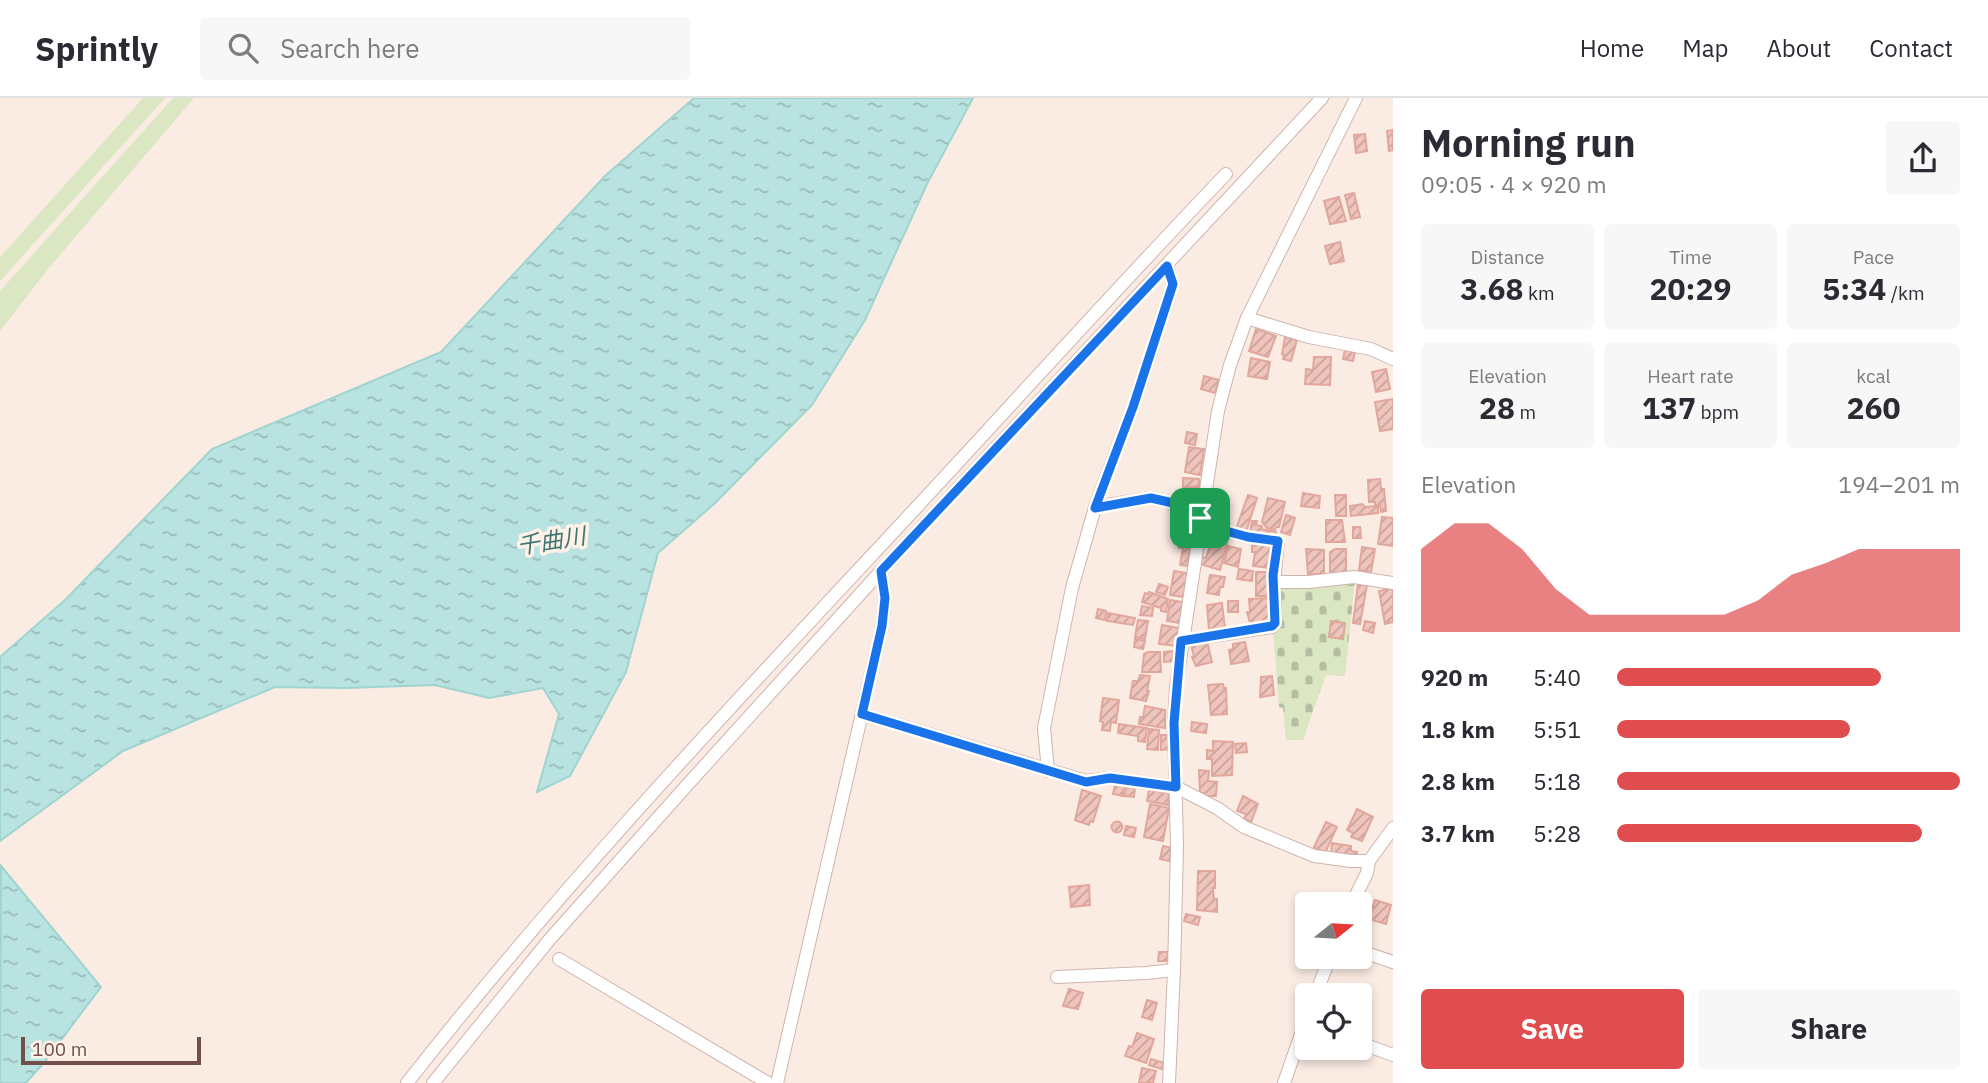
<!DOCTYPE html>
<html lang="en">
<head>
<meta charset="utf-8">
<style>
	:root { --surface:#fff; --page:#f7f7f7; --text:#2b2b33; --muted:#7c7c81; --line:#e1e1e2; --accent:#e04d4e }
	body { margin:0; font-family:"IBM Plex Sans","Noto Sans JP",sans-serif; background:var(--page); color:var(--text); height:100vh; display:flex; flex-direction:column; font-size:26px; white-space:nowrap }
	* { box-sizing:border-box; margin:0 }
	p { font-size:23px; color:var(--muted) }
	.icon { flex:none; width:38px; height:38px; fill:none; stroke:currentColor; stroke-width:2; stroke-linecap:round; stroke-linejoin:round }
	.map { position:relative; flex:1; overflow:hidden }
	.drawer { display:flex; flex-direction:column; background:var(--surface); width:595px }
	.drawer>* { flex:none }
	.needle { width:46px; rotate:72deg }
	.buttons { position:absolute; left:1295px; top:794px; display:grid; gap:14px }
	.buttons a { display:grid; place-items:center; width:77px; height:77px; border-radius:7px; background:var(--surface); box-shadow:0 4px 10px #0003; font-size:35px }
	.scale { position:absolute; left:21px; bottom:18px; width:180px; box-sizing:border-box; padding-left:7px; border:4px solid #714f4a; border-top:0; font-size:19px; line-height:24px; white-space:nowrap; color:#714f4a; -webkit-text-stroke:5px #fef1e8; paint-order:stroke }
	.pin { position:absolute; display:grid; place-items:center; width:60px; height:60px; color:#fff; margin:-30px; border-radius:14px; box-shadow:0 4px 10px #0006 }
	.round { display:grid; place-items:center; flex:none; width:74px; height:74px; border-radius:7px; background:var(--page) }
	.summary { display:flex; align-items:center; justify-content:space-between; height:119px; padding:0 28px }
	h1 { font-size:38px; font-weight:800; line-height:52px }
	.metrics { display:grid; grid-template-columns:repeat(3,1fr); gap:10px; height:119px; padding:7px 28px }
	.metrics div { display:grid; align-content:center; border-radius:7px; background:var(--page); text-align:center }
	.metrics b { font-size:30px; font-weight:800 }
	.metrics small { font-size:19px; font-weight:400 }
	.metrics p { font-size:19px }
	.chart { height:196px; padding:14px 28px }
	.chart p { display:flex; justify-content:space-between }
	.chart svg { width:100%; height:126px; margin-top:7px; fill:var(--accent); opacity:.7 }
	.button { display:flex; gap:14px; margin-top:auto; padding:14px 28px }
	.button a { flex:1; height:80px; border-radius:7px; background:var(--accent); color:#fff; font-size:28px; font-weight:800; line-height:80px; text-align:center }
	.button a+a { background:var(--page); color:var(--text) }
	ul { padding:0 28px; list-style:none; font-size:23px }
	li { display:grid; grid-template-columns:112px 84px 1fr; align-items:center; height:52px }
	li i { height:18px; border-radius:9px; background:var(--accent) }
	header { display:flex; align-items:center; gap:42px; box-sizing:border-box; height:98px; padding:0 35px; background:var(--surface); border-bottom:2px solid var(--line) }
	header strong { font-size:33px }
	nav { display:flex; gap:38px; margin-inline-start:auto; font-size:24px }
	.search { width:490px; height:63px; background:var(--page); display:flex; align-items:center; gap:18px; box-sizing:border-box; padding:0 24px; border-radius:7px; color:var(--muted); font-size:26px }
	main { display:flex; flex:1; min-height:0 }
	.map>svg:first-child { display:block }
</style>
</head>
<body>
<header>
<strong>Sprintly</strong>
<div class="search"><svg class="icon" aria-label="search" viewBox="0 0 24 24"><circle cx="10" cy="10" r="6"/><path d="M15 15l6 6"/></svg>Search here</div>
<nav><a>Home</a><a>Map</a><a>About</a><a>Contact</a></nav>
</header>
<main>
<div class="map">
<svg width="1393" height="985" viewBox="0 0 1393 985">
	<defs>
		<pattern id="cemetery-stones" width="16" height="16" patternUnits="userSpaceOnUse" patternTransform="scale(1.75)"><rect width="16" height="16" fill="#dae7c2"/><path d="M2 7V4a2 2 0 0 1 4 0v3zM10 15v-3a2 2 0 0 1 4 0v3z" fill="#b5bea0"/></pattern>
		<pattern id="water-ripples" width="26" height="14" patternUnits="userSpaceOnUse" patternTransform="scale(1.75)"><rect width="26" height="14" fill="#b8e3e0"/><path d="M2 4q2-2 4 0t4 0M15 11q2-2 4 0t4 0" fill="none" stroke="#9abab8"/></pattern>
		<pattern id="building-hatch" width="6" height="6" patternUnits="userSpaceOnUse" patternTransform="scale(1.75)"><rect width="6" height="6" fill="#efc4bc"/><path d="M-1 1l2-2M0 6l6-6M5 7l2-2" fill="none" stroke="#c6a29b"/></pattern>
	</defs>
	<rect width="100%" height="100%" fill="#fbece3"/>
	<!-- green -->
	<g fill="#dae7c2">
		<path d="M143,0H165L0,183V159Z"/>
		<path d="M173,0H194L48,171L0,233V193Z"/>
	</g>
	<!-- cemetery -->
	<path fill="url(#cemetery-stones)" d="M1355,482L1345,578L1326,577L1303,642H1286L1283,610L1279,609L1273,533L1278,494L1281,489Z"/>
	<!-- water -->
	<g fill="url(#water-ripples)" stroke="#9fd4d0" stroke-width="2">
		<path d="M694,0H973L927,86L865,222L812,307L714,406L658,455L626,574L570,678L537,694L559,616L543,590L489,600L435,587L345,590L275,589L123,653L0,743V559L65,502L212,351L441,254L606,77Z"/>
		<path d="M1,768L101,889L46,962L26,985H0Z"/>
	</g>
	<!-- building -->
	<g fill="url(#building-hatch)" stroke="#e1a79d" stroke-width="2">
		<path d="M1393,32V52L1389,53L1387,33Z"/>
		<path d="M1365,36L1367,53L1356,55L1354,37Z"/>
		<path d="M1354,95L1360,119L1351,121L1345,97Z"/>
		<path d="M1339,99L1346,123L1330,126L1324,103Z"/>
		<path d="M1340,144L1344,163L1330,166L1325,148Z"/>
		<path d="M1256,231L1276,238L1268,259L1249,253Z"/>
		<path d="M1285,239L1297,242L1291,263L1283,261L1284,257L1282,256Z"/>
		<path d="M1345,252L1355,254L1353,263L1343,261Z"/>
		<path d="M1314,259H1331L1330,287L1305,286L1306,271L1313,272Z"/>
		<path d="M1251,260L1270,264L1267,281L1248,278Z"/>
		<path d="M1386,271L1390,291L1376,294L1372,274Z"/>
		<path d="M1204,278L1219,282L1215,295L1201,291Z"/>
		<path d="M1393,301V331L1380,333L1375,304Z"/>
		<path d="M1187,334L1197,336L1195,347L1185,345Z"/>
		<path d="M1189,349L1204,351L1200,377L1185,374Z"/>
		<path d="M1183,380L1199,381V389H1183Z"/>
		<path d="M1380,381L1381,391H1384L1386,413L1381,414L1380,407H1375V404H1369L1368,382Z"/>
		<path d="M1303,395L1320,398L1319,410L1301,408Z"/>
		<path d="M1248,397L1257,400L1246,434L1236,431Z"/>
		<path d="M1335,397H1346V418H1336Z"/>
		<path d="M1268,400L1285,404L1279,429H1276L1275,432L1267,430L1262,424Z"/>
		<path d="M1362,406L1365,409L1378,408V415L1351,418L1350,408Z"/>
		<path d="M1286,417L1295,420L1290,437L1281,434Z"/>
		<path d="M1382,419L1393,420V448L1378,446Z"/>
		<path d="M1326,422H1342L1345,444H1326Z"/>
		<path d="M1252,423H1257L1256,427L1262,428L1261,431L1276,434L1275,439L1250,435Z"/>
		<path d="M1182,425L1195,427L1187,468L1180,467L1183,450H1179Z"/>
		<path d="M1353,429H1360L1361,440H1353Z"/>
		<path d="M1212,442L1227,446L1220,472L1197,465L1198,458L1206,460Z"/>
		<path d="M1256,445L1271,447L1268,470L1253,468L1255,454H1252V447L1256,448Z"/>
		<path d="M1228,448L1241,451L1238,469L1224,465Z"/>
		<path d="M1362,449L1375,451L1371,474L1359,472Z"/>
		<path d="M1306,451L1324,452V476H1308Z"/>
		<path d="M1335,451H1346V475H1330V454Z"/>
		<path d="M1239,471L1253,473L1252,483L1237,481Z"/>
		<path d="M1174,473L1187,475L1184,499L1170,497Z"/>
		<path d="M1256,474H1267L1269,498H1256Z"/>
		<path d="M1210,477L1225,479L1223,489H1220L1219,497L1207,495Z"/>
		<path d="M1159,486L1168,489L1165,497L1156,494Z"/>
		<path d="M1358,486L1367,487L1360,526L1353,525Z"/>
		<path d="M1393,490V524L1385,526L1379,493Z"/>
		<path d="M1149,494L1168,501L1166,514L1161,513V510L1142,504L1145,495L1148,496Z"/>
		<path d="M1268,500L1270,524L1250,525L1247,514H1250L1249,501Z"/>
		<path d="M1170,502L1183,504L1180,525L1167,523Z"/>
		<rect x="1228" y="503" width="10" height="11"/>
		<path d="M1222,505L1225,531L1209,532L1207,507Z"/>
		<path d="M1142,508L1153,510L1152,518L1140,517Z"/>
		<path d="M1098,511L1106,513L1105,522L1096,520Z"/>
		<path d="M1108,515L1135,520L1133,527L1107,523Z"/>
		<path d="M1138,522L1148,523L1145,541L1135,539Z"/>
		<path d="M1331,523L1345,525L1343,541L1329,539Z"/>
		<path d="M1365,523L1375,525L1373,535L1363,532Z"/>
		<path d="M1162,527L1179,530L1176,548L1159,546Z"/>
		<path d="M1135,541L1145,543L1143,551L1134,549Z"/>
		<path d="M1207,543L1212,564L1196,568L1192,559L1194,558L1191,547Z"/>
		<path d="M1245,544L1249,563L1231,566L1229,552L1233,551V546Z"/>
		<path d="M1173,553L1174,563L1164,564V554Z"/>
		<path d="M1148,554H1160L1161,574H1142L1144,556Z"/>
		<path d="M1140,577L1150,578L1147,593H1149L1146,603L1130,600L1133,583H1138Z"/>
		<path d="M1272,578L1274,597L1260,599L1261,579Z"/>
		<path d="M1223,586L1224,590H1226L1227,616L1211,617L1208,587Z"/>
		<path d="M1103,600L1119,602L1116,625L1111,624L1110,633L1102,632L1103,624L1100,623Z"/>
		<path d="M1145,608L1165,612V630L1139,626L1140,619H1143Z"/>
		<path d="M1192,624L1207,626L1206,635L1191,633Z"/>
		<path d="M1119,626L1147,630L1145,644L1138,643V638L1118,635Z"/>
		<path d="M1149,631L1159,632L1158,652L1147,651Z"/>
		<path d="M1161,637H1170V651L1161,652Z"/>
		<path d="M1213,643L1233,644L1232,677L1212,678V661H1207V652L1213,653Z"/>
		<path d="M1246,645L1247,654L1236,655L1235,646Z"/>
		<path d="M1199,672L1209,673L1208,683L1217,684L1216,698H1205V695H1200Z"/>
		<path d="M1115,687L1124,688L1123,698L1113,696Z"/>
		<path d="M1126,689L1135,690L1134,699L1125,698Z"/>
		<path d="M1082,692L1101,698L1093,724L1090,723L1089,727L1075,722Z"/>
		<path d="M1149,692L1169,695L1168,707L1147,703Z"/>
		<path d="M1243,698L1258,706L1251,724L1244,721L1246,716L1237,713Z"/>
		<path d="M1150,706L1169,710L1163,743L1144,739Z"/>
		<path d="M1357,711L1373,719L1362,743L1351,739L1353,735L1347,732Z"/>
		<circle cx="1117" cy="729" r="5.5"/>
		<path d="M1326,724L1337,729L1325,755L1314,749Z"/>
		<path d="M1126,728L1136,730L1134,739L1124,737Z"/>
		<path d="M1332,745L1351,748V753L1357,754V757L1331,755Z"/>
		<path d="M1163,748L1172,750L1169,763L1160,761Z"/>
		<path d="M1198,773H1215V790H1213V794L1214,801H1217V814L1197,812Z"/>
		<path d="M1089,787L1090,807L1071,809L1069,789Z"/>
		<path d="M1375,802L1391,807L1386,826L1369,821Z"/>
		<path d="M1186,816L1200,819L1198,827L1184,823Z"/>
		<path d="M1159,854H1168L1167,863H1158Z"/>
		<path d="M1069,891L1083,895L1078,911L1063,908Z"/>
		<path d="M1147,902L1157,905L1152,922L1142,919Z"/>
		<path d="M1137,935L1154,941L1146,965L1125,958L1129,948L1132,949Z"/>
		<path d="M1151,961L1164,965L1162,971L1149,967Z"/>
		<path d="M1142,970L1156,973L1153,985H1139Z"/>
	</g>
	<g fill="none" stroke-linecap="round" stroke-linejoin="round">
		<!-- minor casing -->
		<g stroke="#ceb4ad" stroke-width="14">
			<g id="minor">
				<path d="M1247,220L1309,239L1371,251L1393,261"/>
				<path d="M1095,409L1151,400L1173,405L1226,433L1248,439L1278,443L1274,484"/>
				<path d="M1181,543L1272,529L1275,525L1274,484H1309L1354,479L1393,485"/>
				<path d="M862,616L1086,683L1110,680L1176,689L1217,710L1244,729L1314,758L1351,763H1369"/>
				<path d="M1048,673L1044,630L1072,490L1096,406L1133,309L1173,186L1167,168"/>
				<path d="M1351,807L1367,775L1369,763L1393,730"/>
				<path d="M1360,853L1393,864"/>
				<path d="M559,861L768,985"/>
				<path d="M1057,879L1146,875L1174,872L1177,749L1174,625L1176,589L1218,313L1230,267L1247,220L1356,0"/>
				<path d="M1315,898L1330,859"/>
				<path d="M1360,945L1393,957"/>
				<path d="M407,985C555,796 723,617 887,441C1000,320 1111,196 1226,76"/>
				<path d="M433,985L550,841L689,685L881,473L1322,0"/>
				<path d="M777,985L882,528L885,500L881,473"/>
				<path d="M1169,985L1174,872"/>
				<path d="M1284,985L1307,919"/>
			</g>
		</g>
		<!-- minor -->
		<use href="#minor" stroke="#fff" stroke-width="12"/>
	</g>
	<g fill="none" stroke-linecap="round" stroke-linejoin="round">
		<!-- route casing -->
		<g stroke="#fff" stroke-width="14">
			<path id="route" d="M1167,168L1173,186L1133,309L1095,410L1151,400L1173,405L1226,433L1248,439L1278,443L1273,477L1275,525L1272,528L1181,543L1174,625L1176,689L1110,680L1086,684L862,616L882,528L885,500L881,473Z"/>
		</g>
		<!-- route -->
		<use href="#route" stroke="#1a73e8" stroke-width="9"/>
	</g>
	<g text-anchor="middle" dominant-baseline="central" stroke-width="7" stroke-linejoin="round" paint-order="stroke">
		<!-- water labels -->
		<g font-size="23" font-style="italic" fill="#3f7672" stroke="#fef1e8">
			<text transform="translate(551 442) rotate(-9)">千曲川</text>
		</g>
	</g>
</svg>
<div class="buttons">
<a><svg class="needle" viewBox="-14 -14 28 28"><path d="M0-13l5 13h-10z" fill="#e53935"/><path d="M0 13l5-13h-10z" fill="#7c7c81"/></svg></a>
<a><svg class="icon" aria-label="locate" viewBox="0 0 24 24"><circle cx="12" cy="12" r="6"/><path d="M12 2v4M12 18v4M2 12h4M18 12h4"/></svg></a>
</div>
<div class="scale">100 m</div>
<div class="pin" style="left:1200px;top:420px;background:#1e9e55"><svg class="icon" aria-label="arrive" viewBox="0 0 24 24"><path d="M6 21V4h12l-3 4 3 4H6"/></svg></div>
</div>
<section class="drawer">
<div class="summary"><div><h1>Morning run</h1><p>09:05 · 4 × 920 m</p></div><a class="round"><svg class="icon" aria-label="share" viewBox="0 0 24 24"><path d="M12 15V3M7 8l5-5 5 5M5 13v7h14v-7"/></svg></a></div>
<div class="metrics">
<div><p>Distance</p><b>3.68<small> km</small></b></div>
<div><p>Time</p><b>20:29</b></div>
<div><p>Pace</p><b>5:34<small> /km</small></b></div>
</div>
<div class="metrics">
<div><p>Elevation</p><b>28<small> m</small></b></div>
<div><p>Heart rate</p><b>137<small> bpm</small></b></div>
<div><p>kcal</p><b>260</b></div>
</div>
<div class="chart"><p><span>Elevation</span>194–201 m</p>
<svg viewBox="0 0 160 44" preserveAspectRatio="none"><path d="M0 44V15L10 6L20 6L30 15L40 29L50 38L60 38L70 38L80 38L90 38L100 33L110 24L120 20L130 15L140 15L150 15L160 15V44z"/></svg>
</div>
<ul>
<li><b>920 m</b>5:40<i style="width:77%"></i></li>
<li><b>1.8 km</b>5:51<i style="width:68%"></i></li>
<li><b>2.8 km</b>5:18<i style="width:100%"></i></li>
<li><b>3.7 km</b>5:28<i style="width:89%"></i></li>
</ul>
<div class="button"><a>Save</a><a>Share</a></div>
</section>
</main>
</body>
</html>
